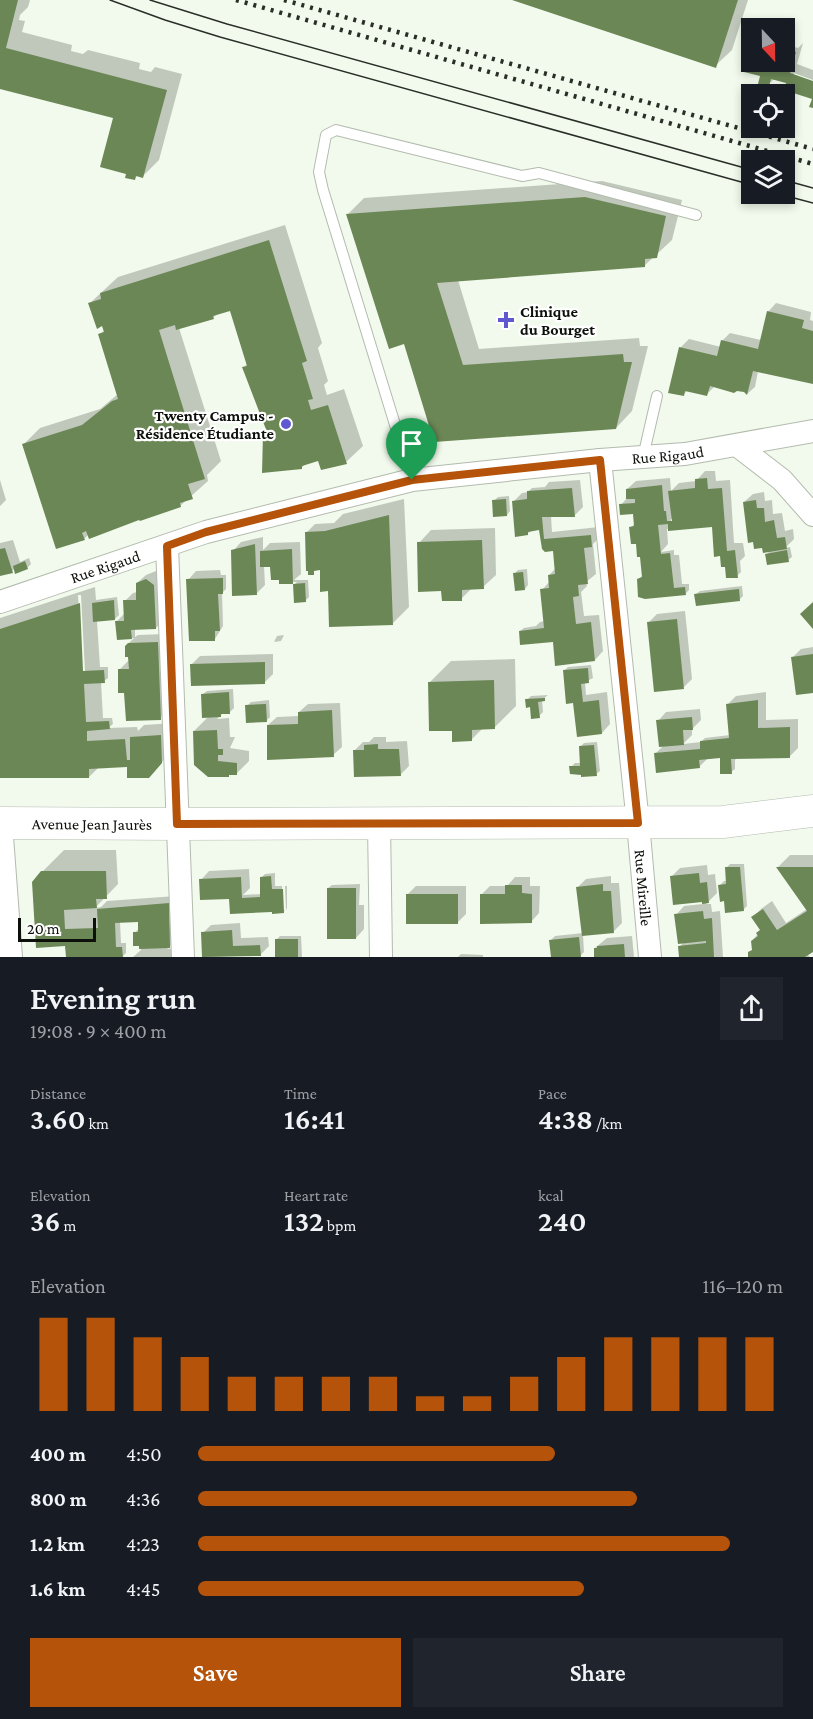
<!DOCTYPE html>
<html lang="en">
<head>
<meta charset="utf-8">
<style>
	:root { --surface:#171b24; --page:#20242c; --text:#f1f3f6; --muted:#9ea1a6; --accent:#b45309 }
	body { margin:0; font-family:"Crimson Pro",serif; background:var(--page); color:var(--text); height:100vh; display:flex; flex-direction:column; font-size:22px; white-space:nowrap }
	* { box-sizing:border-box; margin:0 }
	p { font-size:20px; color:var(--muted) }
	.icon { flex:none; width:33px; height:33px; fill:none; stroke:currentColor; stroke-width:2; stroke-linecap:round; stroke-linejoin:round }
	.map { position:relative; height:957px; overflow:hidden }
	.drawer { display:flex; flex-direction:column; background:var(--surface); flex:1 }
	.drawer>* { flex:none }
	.needle { width:39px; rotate:158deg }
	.controls { position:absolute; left:741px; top:18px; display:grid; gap:12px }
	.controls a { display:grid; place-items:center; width:54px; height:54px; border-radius:0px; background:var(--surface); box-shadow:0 3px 9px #0003; font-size:30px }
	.scale { position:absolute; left:18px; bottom:15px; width:78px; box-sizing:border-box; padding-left:6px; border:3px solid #0c0f0a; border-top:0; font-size:16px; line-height:21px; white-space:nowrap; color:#0c0f0a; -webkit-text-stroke:4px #fff; paint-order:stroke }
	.pin { position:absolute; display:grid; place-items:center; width:51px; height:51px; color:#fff; margin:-62px -26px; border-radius:50% 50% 50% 0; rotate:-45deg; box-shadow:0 0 6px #0007 }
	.pin .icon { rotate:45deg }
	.round { display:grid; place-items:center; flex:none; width:63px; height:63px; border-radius:0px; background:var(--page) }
	.summary { display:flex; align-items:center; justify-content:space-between; height:102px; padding:0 30px }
	h1 { font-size:33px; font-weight:600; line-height:45px }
	.metrics { display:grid; grid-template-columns:repeat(3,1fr); gap:9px; height:102px; padding:6px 30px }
	.metrics div { display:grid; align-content:center }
	.metrics b { font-size:30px; font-weight:600 }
	.metrics small { font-size:16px; font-weight:400 }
	.metrics p { font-size:16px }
	.chart { height:168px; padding:12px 30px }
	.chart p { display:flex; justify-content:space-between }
	.chart svg { width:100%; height:108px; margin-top:6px; stroke:var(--accent); stroke-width:6 }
	.primary-button { display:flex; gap:12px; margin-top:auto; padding:12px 30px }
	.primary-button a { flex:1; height:69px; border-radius:0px; background:var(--accent); color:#fff; font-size:24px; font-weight:600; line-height:69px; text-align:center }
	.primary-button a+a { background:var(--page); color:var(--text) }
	ul { padding:0 30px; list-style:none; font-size:20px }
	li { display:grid; grid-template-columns:96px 72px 1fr; align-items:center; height:45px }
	li i { height:15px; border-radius:8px; background:var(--accent) }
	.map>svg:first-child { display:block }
</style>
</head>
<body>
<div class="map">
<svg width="813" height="957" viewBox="0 0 813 957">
	<rect width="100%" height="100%" fill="#f1faec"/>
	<!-- shadow -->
	<g fill="#0003" fill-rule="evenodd">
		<path d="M0,0H30L28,7L20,15L19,20L25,21L22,32L72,45L71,51L83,54L88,50L140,63L139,69L151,72L155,67L182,74L159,160L143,176L138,175L134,179L114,117L0,87Z"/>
		<path d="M516,0H748L732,50L715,66Z"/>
		<path d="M803,43L797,64L813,70V80L794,73V76L813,83V98L788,82L774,79L768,85L761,75L745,71L752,48V62H784V44L798,48Z"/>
		<path d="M602,181L682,200L672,240L644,266L458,280L479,349L639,338L640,346H648L632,411L616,428L405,342L348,214L364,198Z"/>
		<path d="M285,225L322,343L318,348L328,381L324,385L327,395L344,389L363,446L346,462L319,459L307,463L301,468L264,434L268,430L243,368L248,363L231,309L218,313L214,317L179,328L221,461L207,475L208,481L180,506L89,534L84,539L24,444L40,428L100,409L118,394L100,334L105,330L90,303L118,277Z"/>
		<path d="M776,303L811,312L810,320L813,321V383L758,371L755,387L747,394L745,391L715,386L707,394L688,390L683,395L680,348L689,339L721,347L722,341L730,333L761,340L768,312Z"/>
		<path d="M705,471H715L716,481L730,480L734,543H743L745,556L740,561L741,572L737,576L726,565L713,525L667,529L668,544L661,552L674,550V555H679L682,584H689V590L686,593L638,580L643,575L642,557L631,528L635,523L634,513L621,505L627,498V489L636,481L670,478L671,491L679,483L696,481ZM706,515L671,522V519Z"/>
		<path d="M0,480L6,500L0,506Z"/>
		<path d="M580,480L583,507L574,516H551L552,532L599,527L600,537L593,544L596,574L586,582L587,586L581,592L584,616L599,615L603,651L595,660L554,640L520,631L524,628L536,626L540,622L545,621L542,590L550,581L549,575L556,568L555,549L545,550L540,529L532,530L527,534L514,501L522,493L528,492L532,488L545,487L549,482Z"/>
		<path d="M764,492L765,501L772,500L773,514L782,513L785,531L793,529L794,539L785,548L790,547L792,557L788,560L767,554L771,550L744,502L753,494Z"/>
		<path d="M509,496L510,511L507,515L494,501L498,497Z"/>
		<path d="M404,499L409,607L393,623L329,590L307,532L315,524L334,523L343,514Z"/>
		<path d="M495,528L496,575L483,587L472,588L461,599L443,589L419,543L431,530Z"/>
		<path d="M263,537V550L270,543L300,542L301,574L294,580H308L309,597L305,601L295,584L297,582H280L272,565L264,566L265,585L257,593L233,551L241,542Z"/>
		<path d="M13,540L20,562L29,558L31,564L27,568H15L12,571L0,574V543Z"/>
		<path d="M527,569L528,585L525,589L514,574L518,570Z"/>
		<path d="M220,570L221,575H226V589L222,593L223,626L215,639L188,580L196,571Z"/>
		<path d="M156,571L162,576L164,619L156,628L135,629V637L138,635L165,634L168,710L160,718L126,691L119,670L128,661H130L126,646L134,638H118L117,621L125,613V601L133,593L138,592L137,583L146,575Z"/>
		<path d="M742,586L743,596L739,600L696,594L700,591Z"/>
		<path d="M95,587L96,600L117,597L119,615L115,619L97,621L100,667H108V678L104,681L101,682L103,718H112L113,724L108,728L137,727L138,731L144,725L173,723L174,749L148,777L129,765L99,767L89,777H0V618ZM78,595H81L85,672L82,674Z"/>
		<path d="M685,611L692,679L684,687L648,623L657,614Z"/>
		<path d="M284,635L281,641L274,642L277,636Z"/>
		<path d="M813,647V692L793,657L801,649Z"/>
		<path d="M273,654V674L265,682L191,665L200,656Z"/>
		<path d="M515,659L516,706L494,728H483L472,739L453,729L429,683L451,661Z"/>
		<path d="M591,665L593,678L585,682L586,695L607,692L610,724L602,733L577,701L564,671L568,667Z"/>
		<path d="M233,689L234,708L230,712L223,713L217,719L229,718L230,737H235L230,748L249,751V761L237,773H231L228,776L194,731L209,716L203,694L207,691Z"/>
		<path d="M766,692V720L798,719V748L789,757H738L735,760V769L731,772L721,756L708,758L699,767L655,754L664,745L658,721L666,712L700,709L701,720L692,729V735L683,744L701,742L705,738L730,735L728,704L736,696Z"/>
		<path d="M548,695L542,700L543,712L539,716L527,700L531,696Z"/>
		<path d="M269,700L270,717L266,721L247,706L251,702Z"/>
		<path d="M340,703L342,747L333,755L268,725L277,717L299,716V712L308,704Z"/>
		<path d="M374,737H386V742L407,741L409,766L400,775L355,750L363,742H369Z"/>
		<path d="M597,742L600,771L596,774L571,767L575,763H582L580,747L584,743Z"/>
		<path d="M64,850H116L118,884L95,908L101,907L107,901L176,896L178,938L167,949L179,948V957H133L141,950V945L134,933L140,928L139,921L120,922L121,943H126V953L122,957H68L67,945L42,872Z"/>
		<path d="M790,855H813V950L807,954L810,957H750L753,949L752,941L761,930L753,917L761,909L772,901L786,923L807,909L778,867Z"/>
		<path d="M730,864H744L747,906L743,910L725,900L720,885L724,881H727L726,868Z"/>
		<path d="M707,865L708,875L715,874L717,893L706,904H711L712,912L720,911L723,957H681L679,947L684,942L676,915L684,906L703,904V900L671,877L680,868Z"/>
		<path d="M249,869L250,888L243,895L262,894L261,878L265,874L275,873V886H282L283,910H285L283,912L231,900L201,880L209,871Z"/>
		<path d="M611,876V883H619L622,923L614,931L583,935L584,952L579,957H553L551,940L555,936L583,933L578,887L586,879Z"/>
		<path d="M515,877H530V886H540L539,913L531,922L482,894L490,886H507Z"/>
		<path d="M360,884L359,905H364V929L356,938L328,888L332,885Z"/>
		<path d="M285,886H287V908L286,910Z"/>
		<path d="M416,886H466V914L458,922L407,895Z"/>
		<path d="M240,923L241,938L268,937L269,946L260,955L204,957L203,933L211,925Z"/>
		<path d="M280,936H301L302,957H277L276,940Z"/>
		<path d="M632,936L634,957H596L595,948L607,938Z"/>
		<path d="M461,954L483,955V957H458Z"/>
	</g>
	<!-- building -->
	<g fill="#6c8756">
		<path d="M0,0H18L6,48L167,90L143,178L136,176L135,180L125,178L126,174L100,167L113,118L0,89Z"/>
		<path d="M512,0H738L716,68Z"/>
		<path d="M749,48H752V62H784V55L791,56L793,51L796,52L790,73L813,81V108L809,107L812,99L784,90L786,83L771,79L769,86L758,84L760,76L744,72Z"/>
		<path d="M585,197L666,216L657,258L645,259V267L437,283L463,365L623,354L624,362H632L616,429L434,442L404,344L389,349L346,214Z"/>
		<path d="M269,240L307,361L302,363L313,399L308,400L311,410L328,405L347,464L321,470L318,461L302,466V469L262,473L263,434L267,432L242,367L247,366L230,311L213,316L214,319L176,330L175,325L159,330L205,479L188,484L193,499L180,503L181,507L140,521L139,520L89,539L86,531L82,533L85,540L56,549L22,444L82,425L112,401L118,399L98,334L104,332L102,326L97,329L88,303L101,299L100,293Z"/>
		<path d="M767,311L804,320L802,328L813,331V384L753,371L747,395L744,392L737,391L734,393L710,386L707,396L685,391L684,396L668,393L679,347L717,356L721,340L758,349Z"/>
		<path d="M707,478L708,489L722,488L727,551L735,550L738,578H726L725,567H721L720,556L714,557L712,527L668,531V524L658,525L661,554L670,553L674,588L685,587L686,595L645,599L638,597L637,579L642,577L640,557H637L636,544H631L629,527L634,526L633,514L620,515L619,504L635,503V499H626V489L662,485L664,511H666L667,521H672L668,491L695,488V479Z"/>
		<path d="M572,488L575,517H542L544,539L591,535L592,547L584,548L588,584L578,585L579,596L573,597L576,624L591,622L595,661L555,666L553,642L520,645L519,631L544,628L540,589L549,588L548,575L555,574L553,551L545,552L542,549L539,530L528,532V535L515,537L512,501L527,499V491Z"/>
		<path d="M506,499L507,516L493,517L492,500Z"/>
		<path d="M756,500L757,508H764L765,522L774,520L777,538L785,537L787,549L763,553L762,548L754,549L753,542L748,543L743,502Z"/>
		<path d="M389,515L393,625L329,627L328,591L320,592V570L314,571V575H308V571H306L305,532L325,531Z"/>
		<path d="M482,540L484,589L462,590V601H442L441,591L418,592L417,542Z"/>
		<path d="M255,544L257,595L232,596L231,550Z"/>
		<path d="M5,548L13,573L0,576V549Z"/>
		<path d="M292,549L293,584H279V580H271L270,567H260V551Z"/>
		<path d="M787,550L789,562L767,565L765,554Z"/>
		<path d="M25,561L28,569L15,574L13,566Z"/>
		<path d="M523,572L525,590L515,591L513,573Z"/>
		<path d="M223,578V594H218L220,631H215V641H189L186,579Z"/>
		<path d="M146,579L154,585L156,629L131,630L132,639L117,640L115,621H124L123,600H136V583Z"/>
		<path d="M305,583L306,602L294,603L293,584Z"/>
		<path d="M739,589L740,601L696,606L694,594Z"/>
		<path d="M114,600L115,620L93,622L92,603Z"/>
		<path d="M813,602V629L800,614Z"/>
		<path d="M80,603L83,671L104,670L105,683L84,684L86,722L109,721L110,729L87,731V741L125,739L127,760H130V737L161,735L162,763L149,778H127V767L89,769V778H0V629Z"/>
		<path d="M677,619L684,689L654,692L647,622Z"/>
		<path d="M158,642L161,720L126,721L124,693H118V669H129L128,657H125V646L128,643Z"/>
		<path d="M813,654V693L796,695L791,657Z"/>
		<path d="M265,662V684L191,686L190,664Z"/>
		<path d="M588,668L589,683L581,684L583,702L599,700L602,734L577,737L573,703L566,704L563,670Z"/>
		<path d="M494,680L495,729L472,730V741L452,742V731H429L428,682Z"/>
		<path d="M229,692L230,714H221V717L202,718L201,694Z"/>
		<path d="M545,698V701L538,702L540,718L531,719L530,707L526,708L525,699Z"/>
		<path d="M758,700V728L790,727V758L731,759L732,774H720V758L699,760L700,768L656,773L654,753L700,749V741L729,738L726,704Z"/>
		<path d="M266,704L267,722L246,723L245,705Z"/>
		<path d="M332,710L334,757L267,760V725L298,724V712Z"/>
		<path d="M692,717L693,730H683L684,745L659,747L656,720Z"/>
		<path d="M217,730L218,749H223V755H218V761L237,763V775H229V777H208L194,765L193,731Z"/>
		<path d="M378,744V749H399L401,776L354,777L353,750H364V745Z"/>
		<path d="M594,745L597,776L581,777V775L570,774L569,766H580L579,746Z"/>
		<path d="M725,867H740L744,911L725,913L724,901L720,902L718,885L726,884Z"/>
		<path d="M776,867H813V952L805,957H748V952L752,950L751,941L758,936L756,933L760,930L751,917L763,909L777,930L807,911Z"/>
		<path d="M41,871H106L107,899H96L97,908L64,910L65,929L98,928L97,909L169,903L170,948L139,949V946H133V932H138V922L115,923L116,947H122L123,957H66L65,946L36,948L32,882Z"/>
		<path d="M699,873L700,883L707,882L709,903L702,904V902L673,905L670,876Z"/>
		<path d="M271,876L272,889H283L284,913L272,914V912L230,914L229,899L200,900L199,879L241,877L242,898L260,897V877Z"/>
		<path d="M603,884V891H611L614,933L582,936L576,887Z"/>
		<path d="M505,885H522V893L532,894V923L480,924V894H505Z"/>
		<rect x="327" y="888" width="29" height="51"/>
		<rect x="406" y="894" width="52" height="30"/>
		<path d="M703,911L704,919L712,918L714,957H679L678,946L706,943V941L678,944L674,914Z"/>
		<path d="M232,930L233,946L260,945L261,956L202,957L201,932Z"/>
		<path d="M579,937L581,957H551L549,940Z"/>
		<rect x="275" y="939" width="23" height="18"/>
		<path d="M624,944L625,957H594V948H597V946Z"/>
	</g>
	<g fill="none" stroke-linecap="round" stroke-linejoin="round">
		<!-- service casing -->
		<g stroke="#b3bbae" stroke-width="12">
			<g id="service">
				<path d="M643,457L657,396"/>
				<path d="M412,480L323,190L319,172L326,135L336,130L522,176L539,173L696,215"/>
			</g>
		</g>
		<!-- minor casing -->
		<g stroke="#b3bbae" stroke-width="24">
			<g id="minor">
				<path d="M738,446L782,480L813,515"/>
				<path id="s1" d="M600,460L638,823L650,957"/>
				<path d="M167,546L183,957"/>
				<path id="s2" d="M0,602L206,532L412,480L600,460L685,454L813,431"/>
				<path d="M1,823L11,957"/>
				<path d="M379,823L381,957"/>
			</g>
		</g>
		<!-- secondary casing -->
		<g stroke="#b3bbae" stroke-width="33">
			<g id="secondary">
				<path id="s3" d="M0,823L177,824L723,822L813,811"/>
			</g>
		</g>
		<!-- service -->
		<use href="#service" stroke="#fff" stroke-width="10"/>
		<!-- minor -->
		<use href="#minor" stroke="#fff" stroke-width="22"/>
		<!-- secondary -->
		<use href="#secondary" stroke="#fff" stroke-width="32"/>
		<!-- tram -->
		<g stroke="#2a2e28" stroke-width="1.5">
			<path d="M110,0L165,20L220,37L752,185"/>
			<path d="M150,0L227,24L752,170"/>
			<path d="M784,180L813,188"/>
			<path d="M779,194L813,203"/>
		</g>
		<!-- rail -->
		<g stroke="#2a2e28" stroke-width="4.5" stroke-dasharray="3 6" stroke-linecap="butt">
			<path d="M236,0L813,164"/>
			<path d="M284,0L813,149"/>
		</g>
	</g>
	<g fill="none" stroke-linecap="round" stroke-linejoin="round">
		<!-- route casing -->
		<g stroke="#fff" stroke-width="12">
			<path id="route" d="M600,460L638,823L177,824L167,546L206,532L412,480Z"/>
		</g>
		<!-- route -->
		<use href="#route" stroke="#b45309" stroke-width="8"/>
	</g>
	<!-- markers -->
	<g fill="#5f58d0" stroke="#fff" stroke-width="2">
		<path d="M503 311h6v6h6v6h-6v6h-6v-6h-6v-6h6z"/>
		<circle cx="286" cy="424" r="6"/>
	</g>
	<g text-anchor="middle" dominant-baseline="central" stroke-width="4.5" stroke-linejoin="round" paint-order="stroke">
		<!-- poi labels -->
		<g font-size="16" font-weight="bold" fill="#0c0f0a" stroke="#fff" text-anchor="start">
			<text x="520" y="311">Clinique<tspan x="520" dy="18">du Bourget</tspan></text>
			<text x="274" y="415" text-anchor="end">Twenty Campus -<tspan x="274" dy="18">Résidence Étudiante</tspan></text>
		</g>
		<!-- street labels -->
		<g font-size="16" fill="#0c0f0a" stroke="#fff">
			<text stroke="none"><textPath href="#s2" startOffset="687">Rue Rigaud</textPath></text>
			<text stroke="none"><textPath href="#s2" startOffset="111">Rue Rigaud</textPath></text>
			<text stroke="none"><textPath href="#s3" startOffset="92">Avenue Jean Jaurès</textPath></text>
			<text stroke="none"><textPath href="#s1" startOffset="430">Rue Mireille</textPath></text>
		</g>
	</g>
</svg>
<div class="controls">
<a><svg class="needle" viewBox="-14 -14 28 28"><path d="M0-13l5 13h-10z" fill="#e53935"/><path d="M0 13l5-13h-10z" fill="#9ea1a6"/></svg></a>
<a><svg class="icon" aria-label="locate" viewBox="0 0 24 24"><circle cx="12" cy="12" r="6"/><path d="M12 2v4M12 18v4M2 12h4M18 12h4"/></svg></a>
<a><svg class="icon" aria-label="layers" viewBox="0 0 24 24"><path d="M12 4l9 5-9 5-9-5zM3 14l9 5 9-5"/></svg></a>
</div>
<div class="scale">20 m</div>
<div class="pin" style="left:412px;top:480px;background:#1e9e55"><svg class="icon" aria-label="arrive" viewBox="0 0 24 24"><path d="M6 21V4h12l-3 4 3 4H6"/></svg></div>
</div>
<section class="drawer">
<div class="summary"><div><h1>Evening run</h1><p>19:08 · 9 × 400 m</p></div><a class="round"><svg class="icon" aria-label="share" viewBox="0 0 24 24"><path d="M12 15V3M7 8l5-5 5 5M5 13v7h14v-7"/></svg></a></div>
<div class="metrics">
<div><p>Distance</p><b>3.60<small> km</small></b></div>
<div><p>Time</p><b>16:41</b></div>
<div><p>Pace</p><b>4:38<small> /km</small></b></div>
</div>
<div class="metrics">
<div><p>Elevation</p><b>36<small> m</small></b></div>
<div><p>Heart rate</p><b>132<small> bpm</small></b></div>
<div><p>kcal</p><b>240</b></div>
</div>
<div class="chart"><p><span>Elevation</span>116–120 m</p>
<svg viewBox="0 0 160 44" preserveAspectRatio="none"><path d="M5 44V6M15 44V6M25 44V14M35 44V22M45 44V30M55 44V30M65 44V30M75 44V30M85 44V38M95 44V38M105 44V30M115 44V22M125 44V14M135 44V14M145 44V14M155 44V14"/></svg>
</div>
<ul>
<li><b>400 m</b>4:50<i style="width:61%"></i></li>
<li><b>800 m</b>4:36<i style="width:75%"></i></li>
<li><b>1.2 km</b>4:23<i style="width:91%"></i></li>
<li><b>1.6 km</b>4:45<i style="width:66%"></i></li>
</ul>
<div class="primary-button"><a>Save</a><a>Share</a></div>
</section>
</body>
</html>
